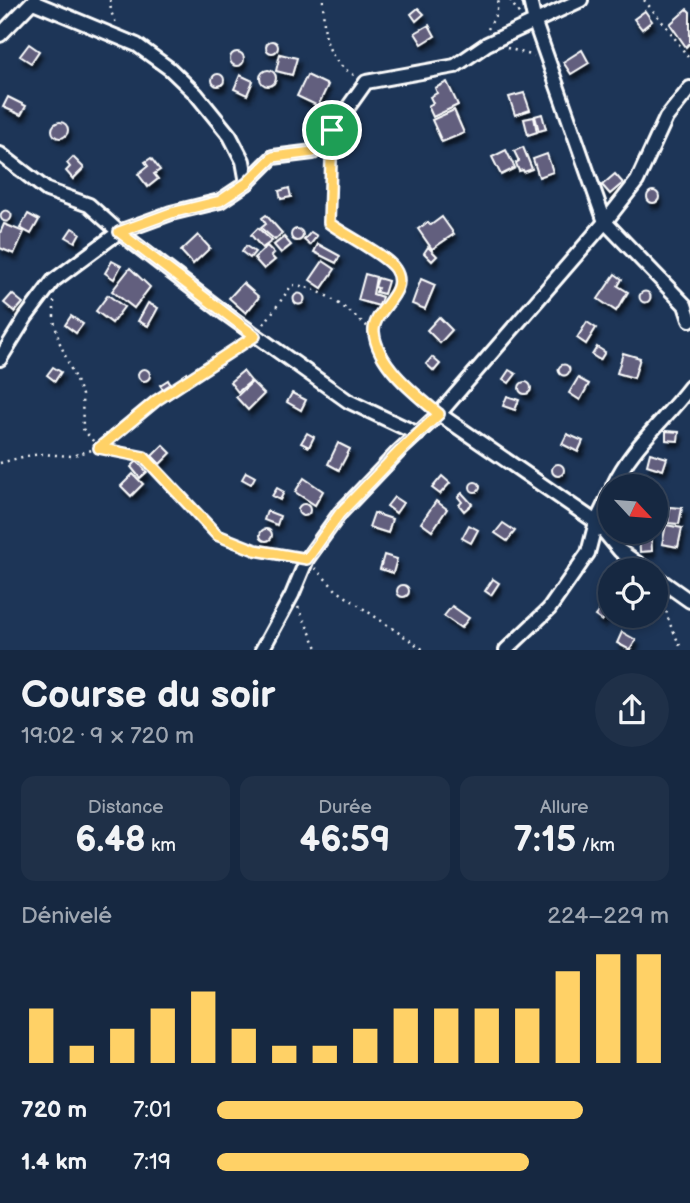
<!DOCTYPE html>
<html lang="fr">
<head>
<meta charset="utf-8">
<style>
	:root { --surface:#162841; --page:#1f3048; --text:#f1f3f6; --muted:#9ea6b1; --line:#35445a; --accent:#ffd166 }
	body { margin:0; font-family:"Balsamiq Sans",sans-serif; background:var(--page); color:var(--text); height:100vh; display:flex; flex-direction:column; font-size:26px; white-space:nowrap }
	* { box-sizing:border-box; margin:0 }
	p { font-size:23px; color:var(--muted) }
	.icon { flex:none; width:38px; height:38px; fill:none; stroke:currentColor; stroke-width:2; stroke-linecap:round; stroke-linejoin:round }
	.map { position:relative; height:650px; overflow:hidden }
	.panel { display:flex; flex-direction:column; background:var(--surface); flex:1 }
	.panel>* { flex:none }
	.needle { width:46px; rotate:116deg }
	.controls { position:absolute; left:598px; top:474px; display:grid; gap:14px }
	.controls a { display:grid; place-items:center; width:70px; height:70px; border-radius:50%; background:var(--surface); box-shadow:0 4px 10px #0003,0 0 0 2px var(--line); font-size:35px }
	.pin { position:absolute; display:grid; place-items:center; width:60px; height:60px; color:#fff; margin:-30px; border:4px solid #fff; border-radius:50%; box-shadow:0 2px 7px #0007 }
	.round { display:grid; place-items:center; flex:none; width:74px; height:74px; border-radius:37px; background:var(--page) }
	.overview { display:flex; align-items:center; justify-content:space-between; height:119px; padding:0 21px }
	h1 { font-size:38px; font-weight:600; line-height:52px }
	.stats { display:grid; grid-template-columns:repeat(3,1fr); gap:10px; height:119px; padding:7px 21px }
	.stats div { display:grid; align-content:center; border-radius:14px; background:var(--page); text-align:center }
	.stats b { font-size:35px; font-weight:600 }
	.stats small { font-size:19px; font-weight:400 }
	.stats p { font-size:19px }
	.chart { height:196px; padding:14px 21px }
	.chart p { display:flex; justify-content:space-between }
	.chart svg { width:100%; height:126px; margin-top:7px; stroke:var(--accent); stroke-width:6 }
	ul { padding:0 21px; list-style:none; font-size:23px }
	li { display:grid; grid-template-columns:112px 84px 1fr; align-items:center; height:52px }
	li i { height:18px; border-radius:9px; background:var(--accent) }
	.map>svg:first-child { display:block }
</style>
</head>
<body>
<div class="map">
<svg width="690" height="650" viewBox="0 0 690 650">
	<defs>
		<filter id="shadow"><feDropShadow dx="3" dy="5.5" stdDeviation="2" flood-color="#0009"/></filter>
	</defs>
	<rect width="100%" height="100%" fill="#1d3557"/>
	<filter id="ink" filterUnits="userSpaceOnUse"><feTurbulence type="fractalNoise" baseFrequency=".0143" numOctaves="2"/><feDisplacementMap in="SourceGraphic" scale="14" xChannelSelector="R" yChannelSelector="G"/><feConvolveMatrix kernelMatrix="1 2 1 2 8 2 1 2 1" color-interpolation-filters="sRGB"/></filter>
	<g filter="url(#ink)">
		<!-- building -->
		<g fill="#625f7e" stroke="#fff" stroke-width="2" filter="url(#shadow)">
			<path d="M418,8L424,14L416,21L411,14Z"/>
			<path d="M687,9L690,12V43L686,47L670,24Z"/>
			<path d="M645,11L652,21L642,29L634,19Z"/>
			<path d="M429,25L435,36L422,44L415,33Z"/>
			<circle cx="272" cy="47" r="6"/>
			<path d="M29,44L39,51L31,63L20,56Z"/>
			<path d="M582,50L589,63L571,74L563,62Z"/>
			<circle cx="237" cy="59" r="7"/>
			<path d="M280,54L297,58L292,75L276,71Z"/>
			<circle cx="268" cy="78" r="8"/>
			<circle cx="218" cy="80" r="6"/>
			<path d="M240,75L253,81L247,95L234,89Z"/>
			<path d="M307,75L328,85L318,106L297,96Z"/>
			<path d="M447,82L458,105L433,117L428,106L433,103L430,97L437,93L435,88Z"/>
			<path d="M524,93L530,110L515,115L509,97Z"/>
			<path d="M8,97L26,106L21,115L3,107Z"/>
			<path d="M454,110L464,133L442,142L432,120Z"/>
			<path d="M542,114L546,129L539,131L535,116Z"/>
			<path d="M534,117L537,132L528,135L524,119Z"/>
			<circle cx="60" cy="130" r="8"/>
			<path d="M523,147L532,169L524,172L523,170L519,171L516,163L519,161L514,151Z"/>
			<path d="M506,150L515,168L501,175L492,157Z"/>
			<path d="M547,154L553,172L539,177L533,159Z"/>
			<path d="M73,157L84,168L73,179L66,171L70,167L67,163Z"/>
			<path d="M151,158L160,170L154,174L158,179L148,187L138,174L148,166L145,162Z"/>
			<path d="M615,174L623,183L610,194L602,185Z"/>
			<path d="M289,188L291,197L281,199L279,191Z"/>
			<circle cx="653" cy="197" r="6"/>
			<circle cx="6" cy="216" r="5.5"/>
			<path d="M28,214L39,220L31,234L20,228Z"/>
			<path d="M266,215L282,233L275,240L261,228L266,224L262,218Z"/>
			<path d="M442,217L454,234L432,249L418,229L428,222L431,225Z"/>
			<path d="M4,224L24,232L14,254L0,248V233Z"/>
			<path d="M72,228L80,233L75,242L66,237Z"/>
			<path d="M258,228L272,241L262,248L251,235Z"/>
			<circle cx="297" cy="235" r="6"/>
			<path d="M311,232L317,236L310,245L304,240Z"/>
			<path d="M198,235L210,248L193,264L181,251Z"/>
			<path d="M284,237L291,245L281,253L274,245Z"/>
			<path d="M318,244L340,256L336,263L314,252Z"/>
			<path d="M246,246L255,252L250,258L242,252Z"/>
			<path d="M267,246L274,253L271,256L275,260L264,269L254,258Z"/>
			<path d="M428,247L437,256L432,261L424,253Z"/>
			<path d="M112,261L121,266L114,279L105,273Z"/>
			<path d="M323,261L335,269L322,288L310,280Z"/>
			<path d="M130,268L150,287L134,308L112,291Z"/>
			<path d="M365,274L376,277L373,294L382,297L379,306L358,300Z"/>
			<path d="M615,274L622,279L618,286L628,292L616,311L598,299Z"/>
			<path d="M378,278L388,281L384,294L376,292L378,288L375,287Z"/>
			<path d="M421,279L435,285L425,309L412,304Z"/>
			<path d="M243,283L259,297L246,313L229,298Z"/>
			<circle cx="645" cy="297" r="5.5"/>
			<circle cx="299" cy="299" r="5.5"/>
			<path d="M12,294L23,303L15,312L4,303Z"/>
			<path d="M108,295L124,307L112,323L96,311Z"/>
			<path d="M148,303L158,308L148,326L138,321Z"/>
			<path d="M71,316L83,324L76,333L65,325Z"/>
			<path d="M439,317L452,330L440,343L427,330Z"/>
			<path d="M587,322L596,328L586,344L577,338Z"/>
			<path d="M597,347L605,352L600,360L592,355Z"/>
			<path d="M623,353L640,358L634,378L617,373Z"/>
			<path d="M432,357L440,364L434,371L426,364Z"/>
			<circle cx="564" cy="370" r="5.5"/>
			<path d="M53,367L61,372L55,381L47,375Z"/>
			<circle cx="144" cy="375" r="6"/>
			<path d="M509,370L516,374L509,383L503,379Z"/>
			<path d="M243,371L251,381L238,392L230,382Z"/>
			<path d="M578,378L589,384L580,400L569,393Z"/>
			<path d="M168,380L172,387L165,392L160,385Z"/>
			<path d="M252,382L264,394L248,410L236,397Z"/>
			<circle cx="525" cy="388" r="6"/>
			<path d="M292,393L306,400L301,410L287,402Z"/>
			<path d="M507,396L519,400L515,410L503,406Z"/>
			<path d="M666,431L679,432L678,441L666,440Z"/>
			<path d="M307,433L314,437L309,447L301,443Z"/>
			<path d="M567,434L583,441L578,452L562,444Z"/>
			<path d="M338,443L350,449L339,470L328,464Z"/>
			<path d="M163,445L171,453L160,464L152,456Z"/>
			<path d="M650,453L667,458L663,470L647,465Z"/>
			<path d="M137,461L147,472L140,478L131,467Z"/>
			<circle cx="558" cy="470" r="6"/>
			<path d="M246,472L255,477L251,484L242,479Z"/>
			<path d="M133,474L143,484L131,496L121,486Z"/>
			<path d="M442,476L450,483L440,494L432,488Z"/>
			<path d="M304,478L323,491L315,505L295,492Z"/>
			<circle cx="475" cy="487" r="5"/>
			<path d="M277,488L284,492L280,500L272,496Z"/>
			<path d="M462,493L472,504L464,511L459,505L462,502L458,497Z"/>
			<path d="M394,497L403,503L396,513L387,506Z"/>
			<path d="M436,501L447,509L432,531L421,523Z"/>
			<circle cx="304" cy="510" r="6"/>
			<path d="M670,507L682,508L679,524L668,523Z"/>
			<path d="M267,511L280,516L277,525L264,520Z"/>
			<path d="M374,513L392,519L388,533L369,527Z"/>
			<path d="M503,523L515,531L507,541L495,533Z"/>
			<path d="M469,525L478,530L471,543L462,538Z"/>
			<path d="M666,525L682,528L678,547L662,544Z"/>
			<circle cx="266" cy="535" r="6"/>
			<path d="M651,534L652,551L640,552L639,535Z"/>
			<path d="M384,555L397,559L393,573L380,569Z"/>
			<path d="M493,579L499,583L491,595L485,591Z"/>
			<circle cx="403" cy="591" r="6"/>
			<path d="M452,606L469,618L461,628L444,616Z"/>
			<path d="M602,607L609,612L602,621L595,616Z"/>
			<path d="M622,632L636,640L630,650L617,643Z"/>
		</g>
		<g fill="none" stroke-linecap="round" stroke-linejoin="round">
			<!-- street casing -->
			<g stroke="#fff" stroke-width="18">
				<g id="street">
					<path d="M530,0L535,23L605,222L685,305L690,320"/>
					<path d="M33,2L137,45L170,69L196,94L230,136L243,161L247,183"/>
					<path d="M0,35L34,0"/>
					<path d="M0,154L47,190L89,205L119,232L226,314L348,401L418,434"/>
					<path d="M0,359L26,317L53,281L119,232L171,213L220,201L247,183L273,157L313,152L332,130L366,82L455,66L487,44L581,0"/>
					<path d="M439,414L596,522L620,551L647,570"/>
					<path d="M613,486C631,447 664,421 690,387"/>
					<path d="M656,577L690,601"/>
					<path d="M262,650L292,595L307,559L340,513L399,451L439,414L605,222L637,181L666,118L690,88"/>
					<path d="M506,650L549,609L588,553L596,522L611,491"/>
				</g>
			</g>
			<!-- path -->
			<g stroke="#fff" stroke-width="2.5" stroke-dasharray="2 5" stroke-linecap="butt">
				<path d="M110,0L111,12L116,23"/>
				<path d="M323,0C324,32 323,57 354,75"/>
				<path d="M510,0L520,15"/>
				<path d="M644,0L669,30L690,60"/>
				<path d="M488,29L496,14L499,0"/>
				<path d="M507,48L534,56"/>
				<path d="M332,151L329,223C344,234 389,257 396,270C406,290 384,304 377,318C362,347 411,391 430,406"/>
				<path d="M54,301V320L59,341L82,395L83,429L99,448L143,457L217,535L255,550L295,557"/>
				<path d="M264,324L292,285C323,286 351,313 374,332"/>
				<path d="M0,463L26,456L42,454L71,456L99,448L157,400L244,343"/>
				<path d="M315,568L336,590L424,650"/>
				<path d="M663,598L669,622L682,650"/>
				<path d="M298,607L318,650"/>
			</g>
			<!-- street -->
			<use href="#street" stroke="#1d3557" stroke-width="12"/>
		</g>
	</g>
	<g fill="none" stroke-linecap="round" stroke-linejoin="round" filter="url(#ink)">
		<!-- route casing -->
		<g stroke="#fff" stroke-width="14">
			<path id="route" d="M332,130L329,223C345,235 386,255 395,269C411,293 372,310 374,332C377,365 415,394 439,414L400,451L340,513L307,559L255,550L217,535L144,457L99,448L157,400L255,336L119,232L171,213L220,201L247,183L273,157L313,152Z"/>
		</g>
		<!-- route -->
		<use href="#route" stroke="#ffd166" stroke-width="9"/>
	</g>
</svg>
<div class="controls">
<a><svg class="needle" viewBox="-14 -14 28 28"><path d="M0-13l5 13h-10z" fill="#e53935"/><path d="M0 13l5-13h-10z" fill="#9ea6b1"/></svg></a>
<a><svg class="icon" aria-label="locate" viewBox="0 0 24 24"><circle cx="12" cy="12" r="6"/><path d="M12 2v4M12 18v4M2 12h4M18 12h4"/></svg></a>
</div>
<div class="pin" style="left:332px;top:130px;background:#1e9e55"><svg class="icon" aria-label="arrive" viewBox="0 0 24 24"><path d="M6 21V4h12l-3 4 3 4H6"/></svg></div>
</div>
<section class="panel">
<div class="overview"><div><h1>Course du soir</h1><p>19:02 · 9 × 720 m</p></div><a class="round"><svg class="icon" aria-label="share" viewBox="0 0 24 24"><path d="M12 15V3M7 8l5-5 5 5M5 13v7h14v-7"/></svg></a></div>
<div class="stats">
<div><p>Distance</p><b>6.48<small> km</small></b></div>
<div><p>Durée</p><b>46:59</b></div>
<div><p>Allure</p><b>7:15<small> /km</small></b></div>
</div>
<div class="chart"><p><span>Dénivelé</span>224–229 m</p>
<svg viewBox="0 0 160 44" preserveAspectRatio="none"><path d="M5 44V25M15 44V38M25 44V32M35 44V25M45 44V19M55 44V32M65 44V38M75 44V38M85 44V32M95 44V25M105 44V25M115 44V25M125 44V25M135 44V12M145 44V6M155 44V6"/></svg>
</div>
<ul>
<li><b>720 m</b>7:01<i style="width:81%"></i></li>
<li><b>1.4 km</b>7:19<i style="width:69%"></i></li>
</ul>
</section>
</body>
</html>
